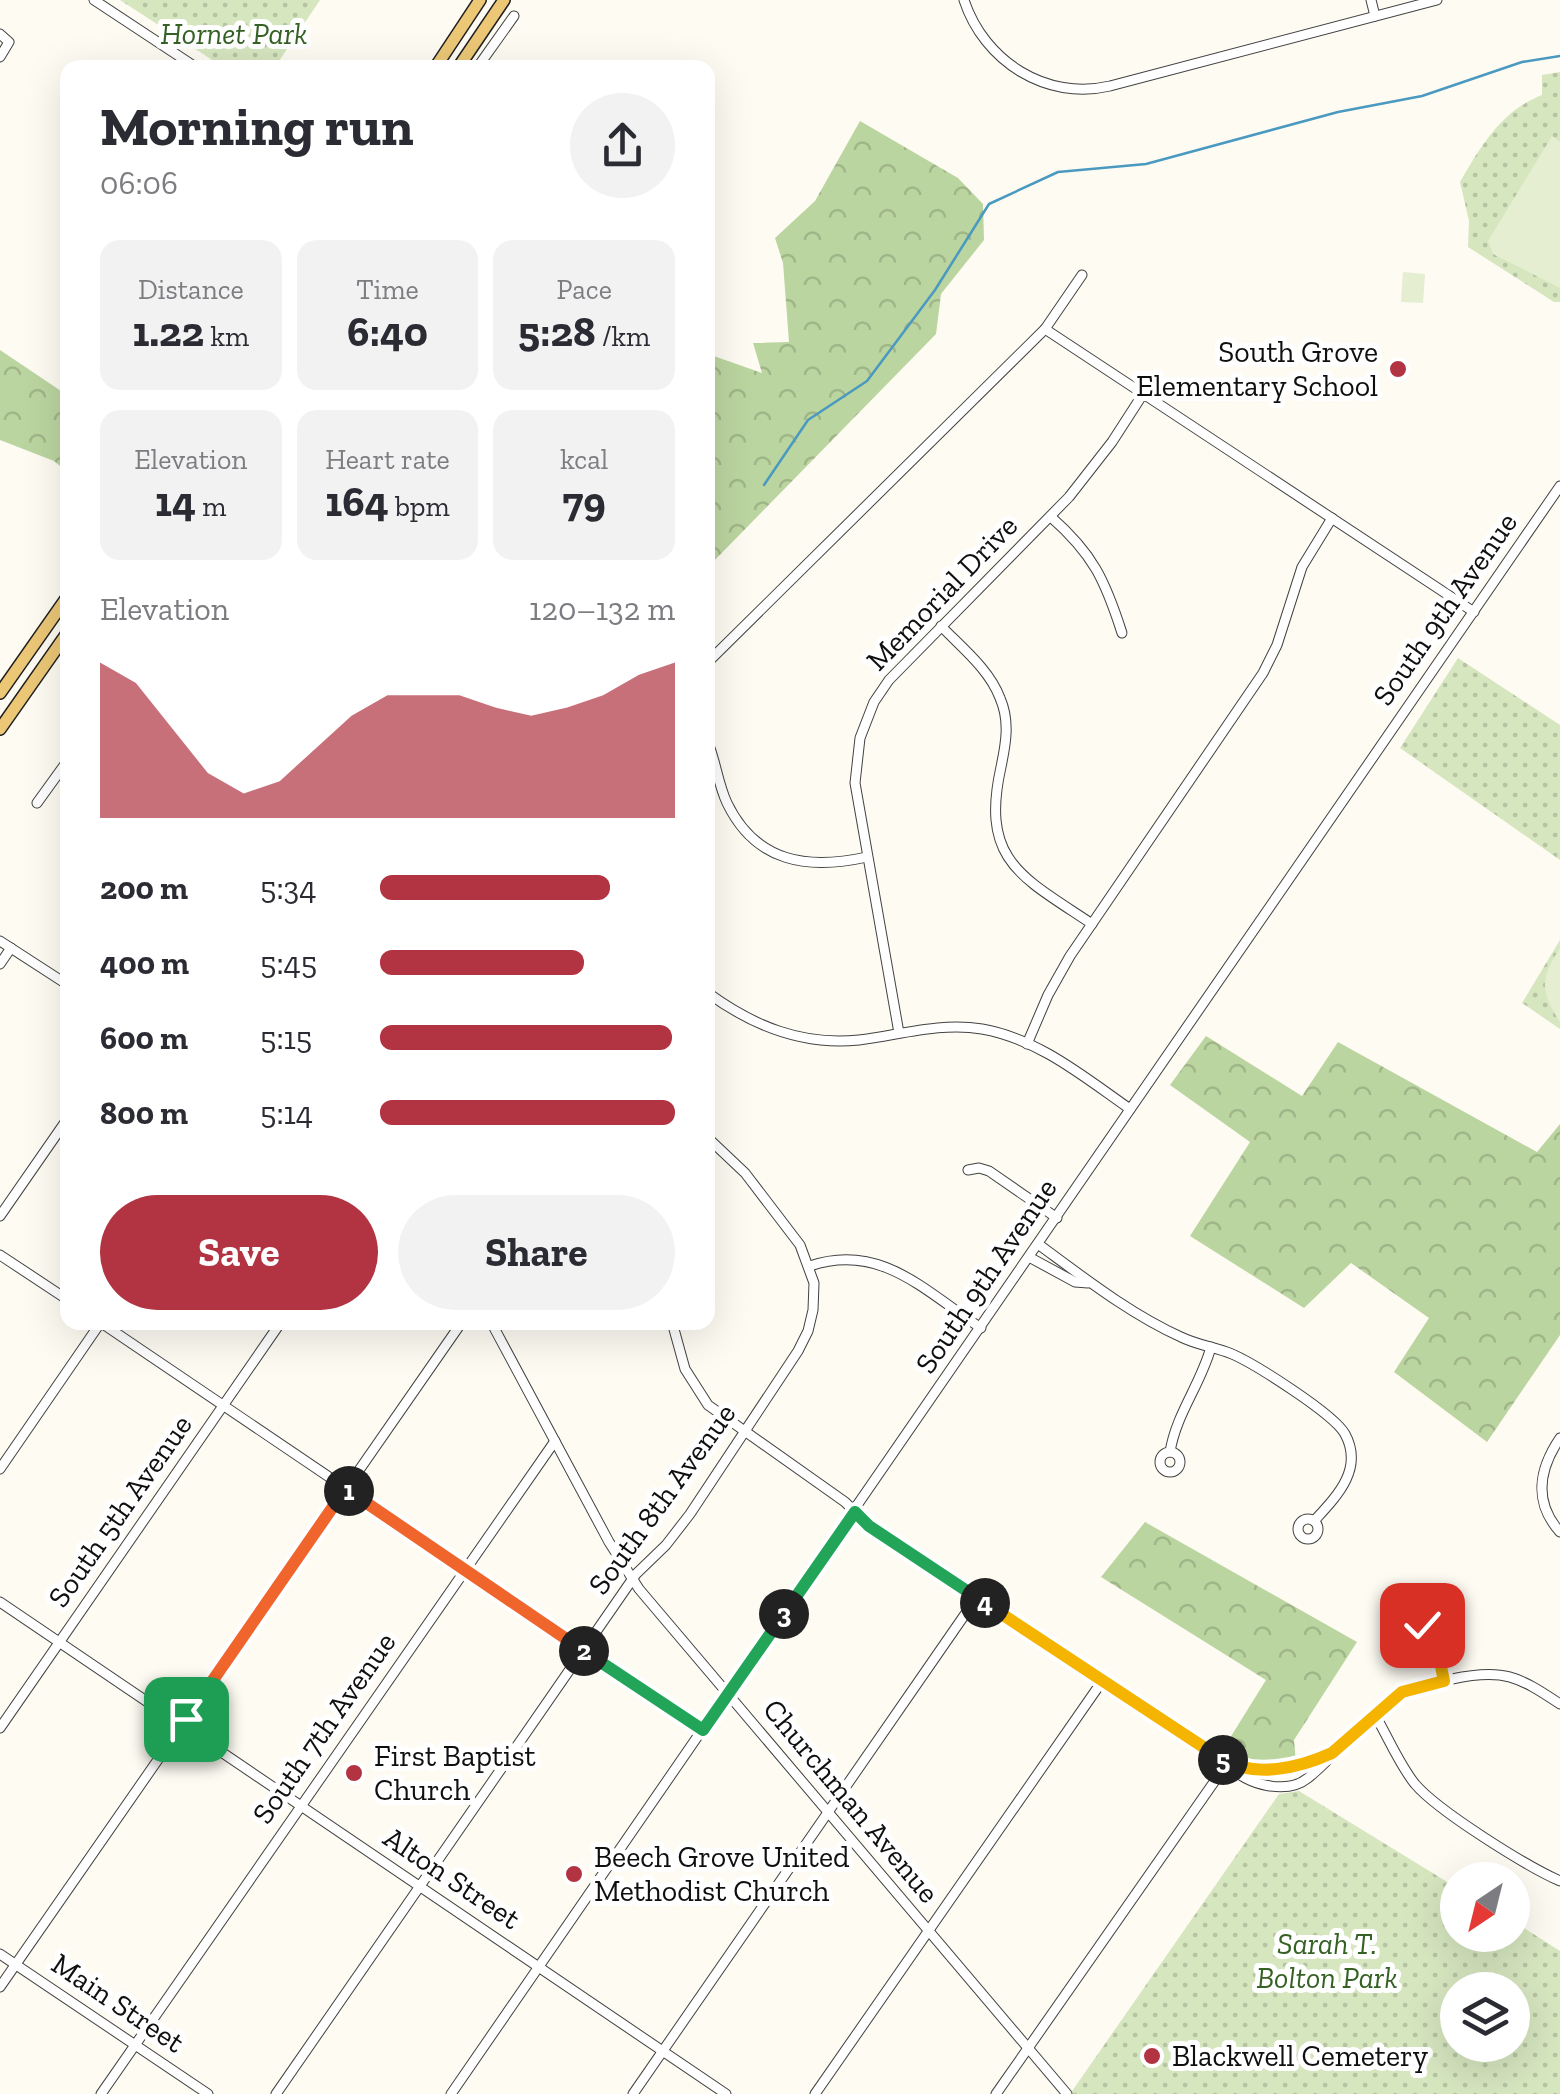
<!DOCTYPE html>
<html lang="en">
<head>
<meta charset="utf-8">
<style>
	:root { --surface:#fff; --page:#f2f2f3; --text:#2b2b33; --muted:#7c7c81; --accent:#b23443 }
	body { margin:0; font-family:"Zilla Slab",serif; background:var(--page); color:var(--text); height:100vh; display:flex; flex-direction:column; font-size:38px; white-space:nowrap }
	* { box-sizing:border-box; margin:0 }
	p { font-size:32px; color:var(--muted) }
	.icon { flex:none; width:55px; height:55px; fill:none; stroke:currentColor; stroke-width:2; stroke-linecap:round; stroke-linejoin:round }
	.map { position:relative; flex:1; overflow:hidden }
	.sheet { position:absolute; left:60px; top:60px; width:655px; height:1270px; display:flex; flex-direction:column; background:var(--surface); border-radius:20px; box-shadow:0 10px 40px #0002 }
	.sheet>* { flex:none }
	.needle { width:65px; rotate:215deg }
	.controls { position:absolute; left:1440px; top:1862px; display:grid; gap:20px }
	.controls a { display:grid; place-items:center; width:90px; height:90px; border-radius:50%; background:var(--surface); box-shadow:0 10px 40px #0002; font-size:50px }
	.pin { position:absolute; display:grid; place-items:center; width:85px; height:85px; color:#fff; margin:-42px; border-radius:20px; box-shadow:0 5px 15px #0006 }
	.km { position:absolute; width:50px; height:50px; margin:-25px; border-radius:50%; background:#222; color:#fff; font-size:28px; line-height:50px; text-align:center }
	.round { display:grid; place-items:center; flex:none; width:105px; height:105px; border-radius:52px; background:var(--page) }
	.summary { display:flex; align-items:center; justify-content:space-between; height:170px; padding:0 40px }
	h1 { font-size:55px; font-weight:700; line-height:75px }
	.metrics { display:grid; grid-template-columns:repeat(3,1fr); gap:15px; height:170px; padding:10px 40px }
	.metrics div { display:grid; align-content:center; border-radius:20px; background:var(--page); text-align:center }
	.metrics b { font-size:42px; font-weight:700 }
	.metrics small { font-size:28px; font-weight:400 }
	.metrics p { font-size:28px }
	.chart { height:280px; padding:20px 40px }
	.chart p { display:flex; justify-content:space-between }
	.chart svg { width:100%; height:180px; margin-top:10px; fill:var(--accent); opacity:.7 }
	.cta { display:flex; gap:20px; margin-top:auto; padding:20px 40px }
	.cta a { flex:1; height:115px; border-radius:60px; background:var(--accent); color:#fff; font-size:40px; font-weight:700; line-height:115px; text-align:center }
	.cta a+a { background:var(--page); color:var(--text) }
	ul { padding:0 40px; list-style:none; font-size:32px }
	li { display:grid; grid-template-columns:160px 120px 1fr; align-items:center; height:75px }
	li i { height:25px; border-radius:12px; background:var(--accent) }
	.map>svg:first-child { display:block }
</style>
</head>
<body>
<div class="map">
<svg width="1560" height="2094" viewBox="0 0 1560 2094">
	<defs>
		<pattern id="forest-crowns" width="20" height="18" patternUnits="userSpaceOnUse" patternTransform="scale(2.5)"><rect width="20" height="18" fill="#bbd5a0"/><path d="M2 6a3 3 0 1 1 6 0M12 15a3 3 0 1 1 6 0" fill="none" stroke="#a0b689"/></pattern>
		<pattern id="park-dots" width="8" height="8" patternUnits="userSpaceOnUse" patternTransform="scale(2.5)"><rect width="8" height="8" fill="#d6e6bf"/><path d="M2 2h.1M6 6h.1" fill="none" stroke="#b6c4a3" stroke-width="1.8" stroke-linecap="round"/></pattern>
	</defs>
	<rect width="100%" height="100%" fill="#fefbf3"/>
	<!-- forest -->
	<g fill="url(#forest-crowns)">
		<path d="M860,121L958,178L983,204L984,240L941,294L936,334L708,567V354L762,373L753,343L789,342L783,263L775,238L815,201Z"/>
		<path d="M0,350L67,395V472L54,461L0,440Z"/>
		<path d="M1206,1036L1302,1096L1338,1042L1537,1152L1560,1124V1335L1487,1442L1394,1372L1429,1318L1351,1263L1304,1308L1190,1236L1250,1142L1170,1085Z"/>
		<path d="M1145,1522L1357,1642L1294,1740L1296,1762L1258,1763L1225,1746L1266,1680L1101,1577Z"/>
	</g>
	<!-- park -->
	<g fill="url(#park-dots)" fill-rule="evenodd">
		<path d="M120,0H320L275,67H223Z"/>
		<path d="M1560,72V302H1554L1468,247L1469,221L1460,182C1481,146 1501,111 1542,95V75Z"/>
		<path d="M1458,658L1560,725V860L1400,748Z"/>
		<path d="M1560,940V1029L1522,1003Z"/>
		<path d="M1299,1791L1457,1888L1458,1935H1512L1513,1921L1560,1951V2094H1070L1279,1794ZM1458,1990H1512V2045H1458Z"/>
	</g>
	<!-- pitch -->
	<g fill="#e5eed0">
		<path d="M1552,136L1560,142V288L1493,254L1488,241Z"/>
		<path d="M1403,272L1425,274L1423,303L1401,302Z"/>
		<path d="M1560,948V1022C1540,992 1540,978 1560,948Z"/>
	</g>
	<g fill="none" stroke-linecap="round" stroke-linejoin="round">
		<!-- stream -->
		<path stroke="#4a99c0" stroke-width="2.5" d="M764,485L808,420L867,381L935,290L989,204L1058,172L1146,164L1338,112L1422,96L1522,62L1560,56"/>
		<!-- minor casing -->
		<g stroke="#424242" stroke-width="11">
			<g id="minor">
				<path d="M94,0L197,68"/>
				<path d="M964,0C984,61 1046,101 1110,86L1437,0"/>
				<path d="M1371,0L1375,16"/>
				<path d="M0,34L9,42L0,57"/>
				<path d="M477,68L514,16"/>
				<path d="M1045,329L1474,612"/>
				<path d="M1051,517C1093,554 1105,580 1122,633"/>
				<path d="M941,626C962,648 989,669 1000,698C1010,721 1006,743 1001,767C980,861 1022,877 1092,924"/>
				<path d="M708,662L1045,329L1082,275"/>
				<path d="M708,743C716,762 718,784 727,803C756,863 808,870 867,857"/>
				<path d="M37,803L68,760"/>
				<path d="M0,941L68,985"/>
				<path d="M0,964L11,948"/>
				<path d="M708,993C753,1026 802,1046 859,1040C900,1035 940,1022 982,1029C1039,1039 1084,1077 1130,1109"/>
				<path d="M899,1033L855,783L860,738L874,702L889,680L1069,497L1112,442L1143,394"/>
				<path d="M1027,1044L1048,995L1070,956L1263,673L1277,645L1302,567L1332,518"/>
				<path d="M968,1170L979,1168L989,1171L1057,1218"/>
				<path d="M0,1216L68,1118"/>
				<path d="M1038,1244C1083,1277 1130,1314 1181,1337C1197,1345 1215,1347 1232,1354C1255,1364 1334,1414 1345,1434C1364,1469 1337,1496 1314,1521"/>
				<path d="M0,1255L68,1300"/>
				<path d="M1029,1257L1075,1282L1088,1283"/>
				<path d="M810,1266C880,1242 925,1291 981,1328"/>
				<path d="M100,1322L703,1730"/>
				<path d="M491,1322L609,1542L639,1589L1067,2094"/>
				<path d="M672,1322L685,1369L708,1405L845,1502L869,1526L1178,1731L1228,1762L1255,1771L1298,1765L1332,1753"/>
				<path d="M1560,1438C1539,1469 1533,1502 1560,1532"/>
				<circle cx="1170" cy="1462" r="10"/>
				<path d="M1170,1452C1176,1414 1201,1384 1211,1347"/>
				<path d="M0,1469L101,1322"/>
				<circle cx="1308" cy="1529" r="10"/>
				<path d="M0,1602L726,2094"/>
				<path d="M1435,1638L1426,1636L1422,1630L1423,1623L1429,1618L1437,1619L1443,1625L1442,1633L1435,1638L1443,1681"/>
				<path d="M1375,1715C1388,1737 1399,1764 1415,1784C1438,1811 1526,1866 1560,1881"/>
				<path d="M0,1728L281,1322"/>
				<path d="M1230,1766C1246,1785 1287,1795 1308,1778C1340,1753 1369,1708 1407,1690C1420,1683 1437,1682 1452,1679C1503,1668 1518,1676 1560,1704"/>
				<path d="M0,1954L208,2094"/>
				<path d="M0,1987L462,1322"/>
				<path d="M101,2094L555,1441"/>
				<path d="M276,2094L636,1574L666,1545L690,1514L798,1351L808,1331L813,1310L814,1283L800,1245L745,1173L708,1138"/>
				<path d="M451,2094L1560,486"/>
				<path d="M633,2094L977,1597"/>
				<path d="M815,2094L1103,1680"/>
				<path d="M996,2094L1228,1762"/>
			</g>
		</g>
		<!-- major casing -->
		<g stroke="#202020" stroke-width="14">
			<g id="major">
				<path d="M435,68L480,0"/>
				<path d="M458,68L504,0"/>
				<path d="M0,693L68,596"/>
				<path d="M0,729L68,632"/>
			</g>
		</g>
		<!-- minor -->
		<use href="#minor" stroke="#fff" stroke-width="9"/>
		<!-- major -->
		<use href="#major" stroke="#ebc776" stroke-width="11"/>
	</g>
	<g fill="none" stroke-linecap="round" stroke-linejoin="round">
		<!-- split-1 casing -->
		<g stroke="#fff" stroke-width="20">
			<path id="split-1" d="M186,1719L346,1488L349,1491"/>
		</g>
		<!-- split-2 casing -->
		<g stroke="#fff" stroke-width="20">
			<path id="split-2" d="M349,1491L584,1651"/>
		</g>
		<!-- split-3 casing -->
		<g stroke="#fff" stroke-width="20">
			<path id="split-3" d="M584,1651L703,1730L784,1614"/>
		</g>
		<!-- split-4 casing -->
		<g stroke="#fff" stroke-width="20">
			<path id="split-4" d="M784,1614L855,1512L869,1526L985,1603"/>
		</g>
		<!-- split-5 casing -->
		<g stroke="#fff" stroke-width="20">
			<path id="split-5" d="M985,1603L1223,1760"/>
		</g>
		<!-- split-6 casing -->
		<g stroke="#fff" stroke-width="20">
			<path id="split-6" d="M1223,1760C1256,1778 1299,1768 1332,1753L1402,1692L1444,1681L1435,1638L1424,1634L1422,1625"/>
		</g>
		<!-- split-1 -->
		<use href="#split-1" stroke="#f0652b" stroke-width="12"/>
		<!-- split-2 -->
		<use href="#split-2" stroke="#f0652b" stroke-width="12"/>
		<!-- split-3 -->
		<use href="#split-3" stroke="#22a559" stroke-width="12"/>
		<!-- split-4 -->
		<use href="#split-4" stroke="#22a559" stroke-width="12"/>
		<!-- split-5 -->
		<use href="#split-5" stroke="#f5b400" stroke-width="12"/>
		<!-- split-6 -->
		<use href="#split-6" stroke="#f5b400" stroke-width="12"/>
	</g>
	<!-- markers -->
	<g fill="#b23443" stroke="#fff" stroke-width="4">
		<circle cx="1398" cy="369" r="10"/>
		<circle cx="354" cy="1773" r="10"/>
		<circle cx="574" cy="1874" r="10"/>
		<circle cx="1152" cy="2056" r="10"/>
	</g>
	<g text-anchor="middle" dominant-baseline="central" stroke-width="10" stroke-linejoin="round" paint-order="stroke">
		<!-- park labels -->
		<g font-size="30" font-style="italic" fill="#366125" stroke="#fff">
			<text x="234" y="34">Hornet Park</text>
			<text x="1327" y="1944">Sarah T.<tspan x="1327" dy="34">Bolton Park</tspan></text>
		</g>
		<!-- poi labels -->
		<g font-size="30" fill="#0f0f0f" stroke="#fff" text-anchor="start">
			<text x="1378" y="352" text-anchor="end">South Grove<tspan x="1378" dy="34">Elementary School</tspan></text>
			<text x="374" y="1756">First Baptist<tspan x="374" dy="34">Church</tspan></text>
			<text x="594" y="1857">Beech Grove United<tspan x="594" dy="34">Methodist Church</tspan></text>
			<text x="1172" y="2056">Blackwell Cemetery</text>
		</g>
		<!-- street labels -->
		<g font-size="30" fill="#0f0f0f" stroke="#fff">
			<text transform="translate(942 593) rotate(-46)">Memorial Drive</text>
			<text transform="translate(1445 609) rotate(-55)">South 9th Avenue</text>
			<text transform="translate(986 1276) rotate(-56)">South 9th Avenue</text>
			<text transform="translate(662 1499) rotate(-54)">South 8th Avenue</text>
			<text transform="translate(120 1511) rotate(-55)">South 5th Avenue</text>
			<text transform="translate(324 1728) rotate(-55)">South 7th Avenue</text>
			<text transform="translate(851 1801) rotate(50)">Churchman Avenue</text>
			<text transform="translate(452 1878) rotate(34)">Alton Street</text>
			<text transform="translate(118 2003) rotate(34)">Main Street</text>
		</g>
	</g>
</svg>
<div class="controls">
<a><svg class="needle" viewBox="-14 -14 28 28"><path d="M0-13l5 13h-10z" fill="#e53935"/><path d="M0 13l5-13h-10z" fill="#7c7c81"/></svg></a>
<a><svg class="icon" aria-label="layers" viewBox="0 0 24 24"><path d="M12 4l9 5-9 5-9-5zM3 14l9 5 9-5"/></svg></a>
</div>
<div class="pin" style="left:186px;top:1719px;background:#1e9e55"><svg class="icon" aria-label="arrive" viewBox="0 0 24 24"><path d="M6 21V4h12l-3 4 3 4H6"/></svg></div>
<div class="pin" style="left:1422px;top:1625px;background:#d93025"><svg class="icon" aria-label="check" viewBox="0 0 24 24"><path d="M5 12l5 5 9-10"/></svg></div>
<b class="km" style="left:349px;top:1491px">1</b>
<b class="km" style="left:584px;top:1651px">2</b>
<b class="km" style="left:784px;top:1614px">3</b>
<b class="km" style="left:985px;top:1603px">4</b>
<b class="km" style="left:1223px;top:1760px">5</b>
<section class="sheet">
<div class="summary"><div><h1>Morning run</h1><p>06:06</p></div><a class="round"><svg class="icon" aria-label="share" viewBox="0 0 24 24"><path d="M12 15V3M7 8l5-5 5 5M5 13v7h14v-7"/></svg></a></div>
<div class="metrics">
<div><p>Distance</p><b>1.22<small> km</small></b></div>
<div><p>Time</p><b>6:40</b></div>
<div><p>Pace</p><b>5:28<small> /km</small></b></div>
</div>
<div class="metrics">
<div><p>Elevation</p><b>14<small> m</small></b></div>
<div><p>Heart rate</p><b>164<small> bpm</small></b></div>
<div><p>kcal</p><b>79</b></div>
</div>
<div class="chart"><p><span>Elevation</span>120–132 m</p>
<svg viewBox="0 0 160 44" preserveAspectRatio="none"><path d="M0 44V6L10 11L20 22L30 33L40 38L50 35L60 27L70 19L80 14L90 14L100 14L110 17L120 19L130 17L140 14L150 9L160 6V44z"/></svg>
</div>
<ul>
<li><b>200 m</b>5:34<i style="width:78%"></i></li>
<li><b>400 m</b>5:45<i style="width:69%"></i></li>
<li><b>600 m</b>5:15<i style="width:99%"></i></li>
<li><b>800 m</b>5:14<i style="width:100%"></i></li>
</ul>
<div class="cta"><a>Save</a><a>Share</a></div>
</section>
</div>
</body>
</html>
